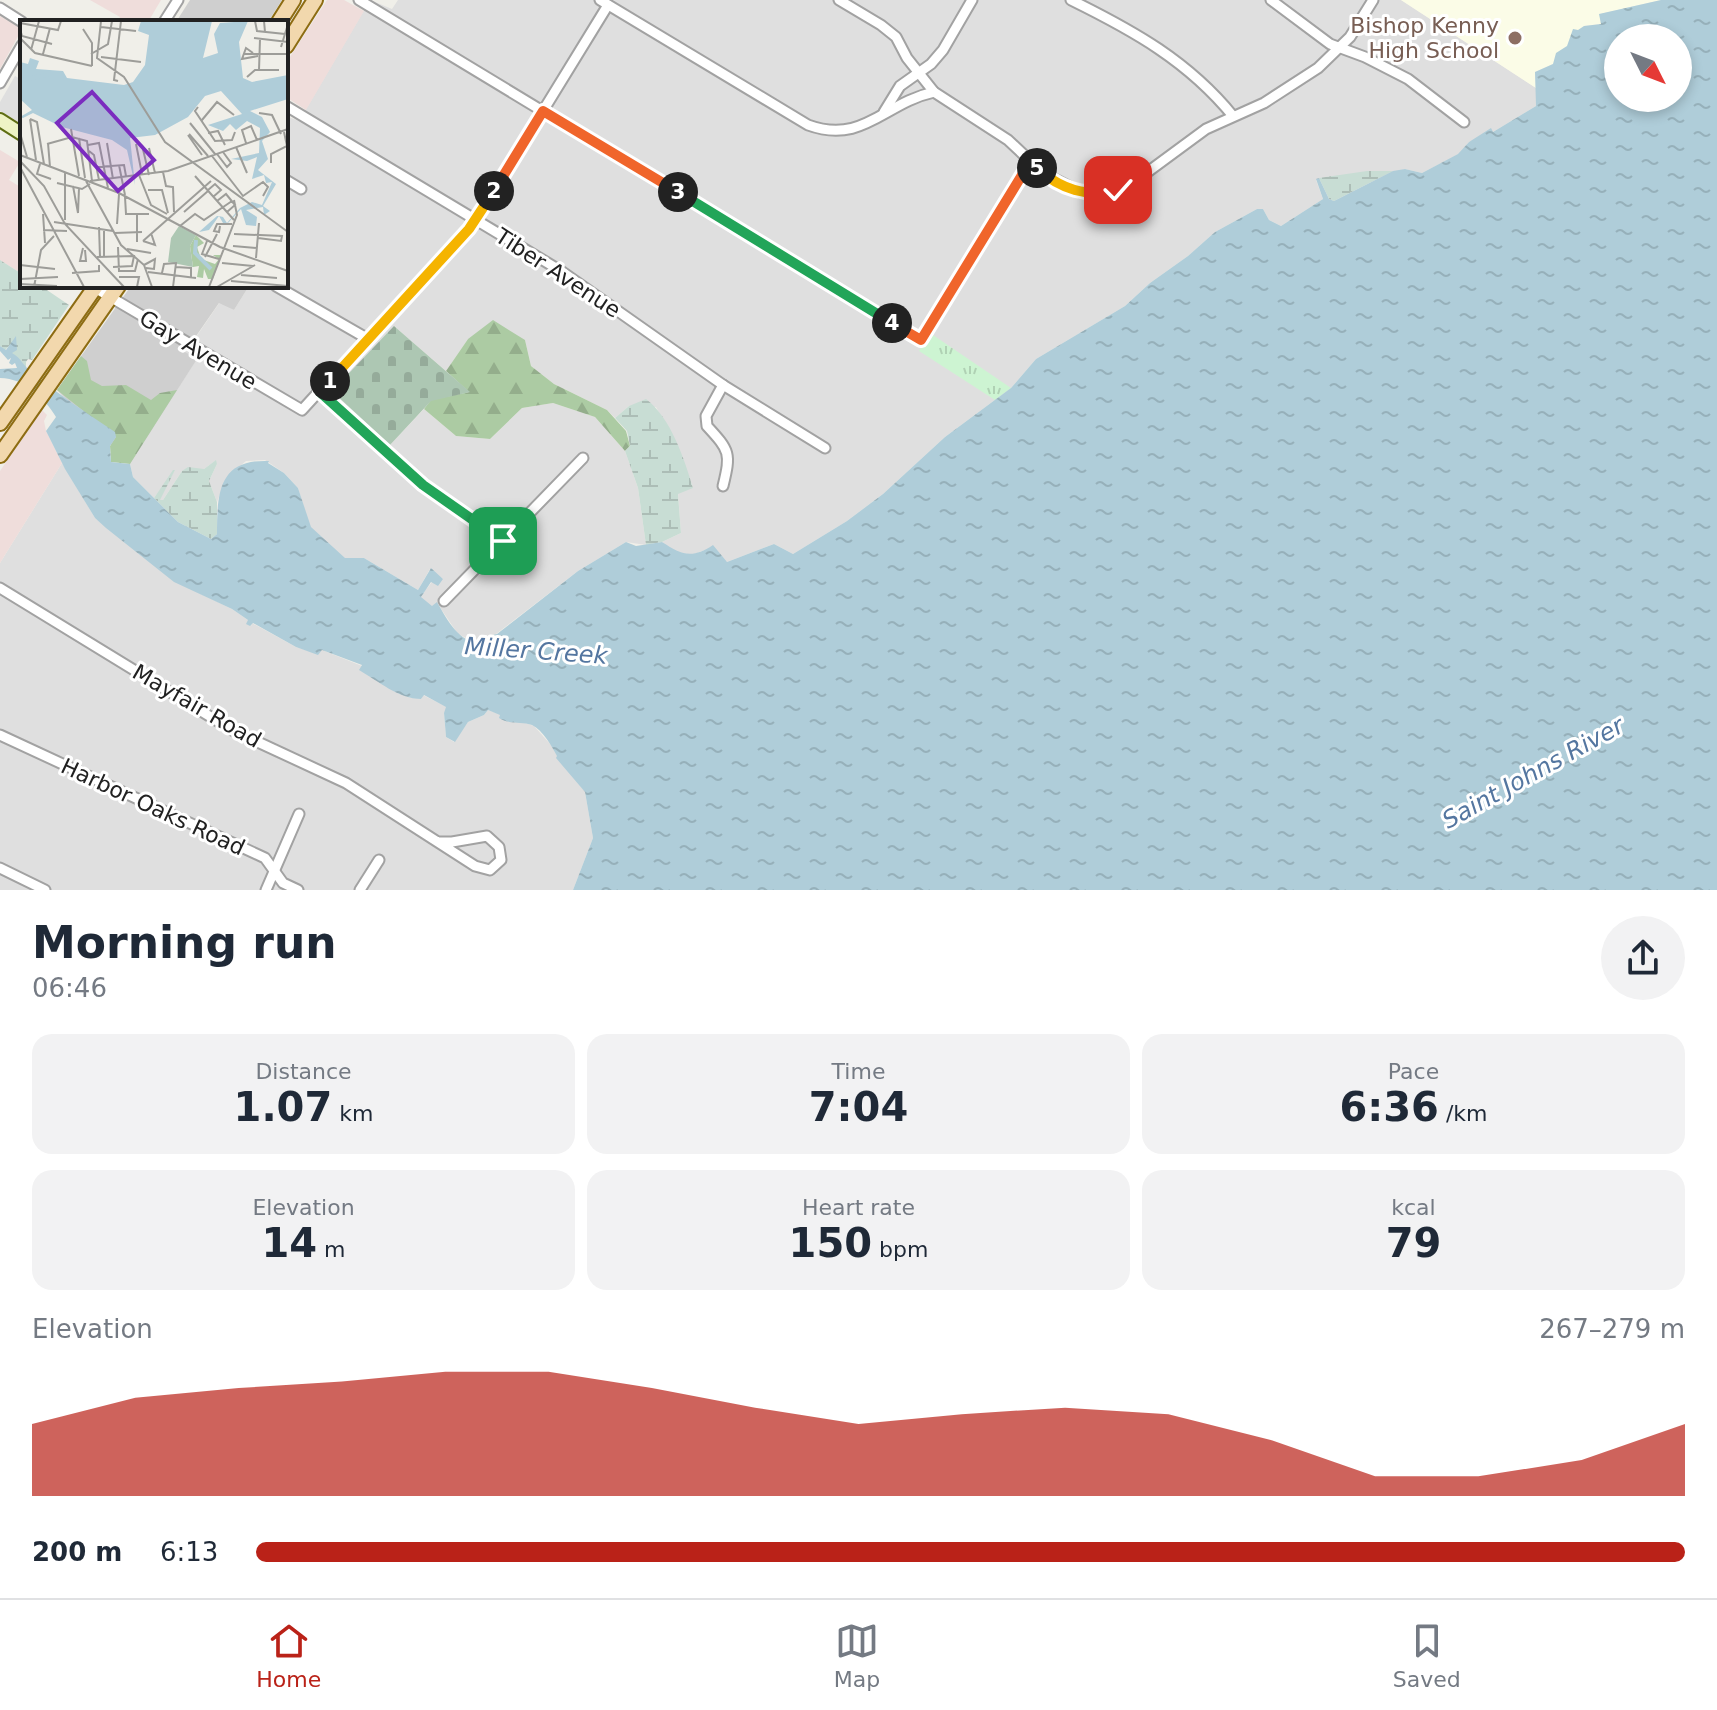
<!DOCTYPE html>
<html lang="en">
<head>
<meta charset="utf-8">
<style>
	:root { --surface:#fff; --page:#f2f2f3; --text:#1f2937; --muted:#747a83; --line:#e0e1e3; --accent:#ba2218 }
	body { margin:0; font-family:"DejaVu Sans",sans-serif; background:var(--page); color:var(--text); height:100vh; display:flex; flex-direction:column; font-size:30px; white-space:nowrap }
	* { box-sizing:border-box; margin:0 }
	p { font-size:26px; color:var(--muted) }
	.icon { flex:none; width:44px; height:44px; fill:none; stroke:currentColor; stroke-width:2; stroke-linecap:round; stroke-linejoin:round }
	.map { position:relative; height:890px; overflow:hidden }
	.sheet { display:flex; flex-direction:column; background:var(--surface); flex:1 }
	.sheet>* { flex:none }
	.needle { width:52px; rotate:132deg }
	.controls { position:absolute; left:1604px; top:24px; display:grid; gap:16px }
	.controls a { display:grid; place-items:center; width:88px; height:88px; border-radius:50%; background:var(--surface); box-shadow:0 4px 12px #0003; font-size:40px }
	.pin { position:absolute; display:grid; place-items:center; width:68px; height:68px; color:#fff; margin:-34px; border-radius:16px; box-shadow:0 4px 12px #0006 }
	.km { position:absolute; width:40px; height:40px; margin:-20px; border-radius:50%; background:#222; color:#fff; font-size:22px; line-height:40px; text-align:center }
	.round { display:grid; place-items:center; flex:none; width:84px; height:84px; border-radius:42px; background:var(--page) }
	.head { display:flex; align-items:center; justify-content:space-between; height:136px; padding:0 32px }
	h1 { font-size:44px; font-weight:800; line-height:60px }
	.metrics { display:grid; grid-template-columns:repeat(3,1fr); gap:12px; height:136px; padding:8px 32px }
	.metrics div { display:grid; align-content:center; border-radius:20px; background:var(--page); text-align:center }
	.metrics b { font-size:40px; font-weight:800 }
	.metrics small { font-size:22px; font-weight:400 }
	.metrics p { font-size:22px }
	.chart { height:224px; padding:16px 32px }
	.chart p { display:flex; justify-content:space-between }
	.chart svg { width:100%; height:144px; margin-top:8px; fill:var(--accent); opacity:.7 }
	ul { padding:0 32px; list-style:none; font-size:26px }
	li { display:grid; grid-template-columns:128px 96px 1fr; align-items:center; height:60px }
	li i { height:20px; border-radius:10px; background:var(--accent) }
	.tabs { display:flex; justify-content:space-around; align-items:center; height:112px; border-top:2px solid var(--line); background:var(--surface); font-size:22px; color:var(--muted) }
	.tabs a { display:grid; justify-items:center; gap:4px }
	.tabs .selected { color:var(--accent) }
	.map>svg:first-child { display:block }
</style>
</head>
<body>
<div class="map">
<svg width="1717" height="890" viewBox="0 0 1717 890">
	<defs>
		<pattern id="forest-firs" width="22" height="20" patternUnits="userSpaceOnUse" patternTransform="scale(2)"><rect width="22" height="20" fill="#accba3"/><path d="M5 1l3.5 6h-7zM16 11l3.5 6h-7z" fill="#94ae8c"/></pattern>
		<pattern id="wetland-marsh" width="20" height="14" patternUnits="userSpaceOnUse" patternTransform="scale(2)"><rect width="20" height="14" fill="#c8ddd4"/><path d="M1 5h8M5 5V1M11 12h8M15 12V8" fill="none" stroke="#acbdb6"/></pattern>
		<pattern id="cemetery-stones" width="16" height="16" patternUnits="userSpaceOnUse" patternTransform="scale(2)"><rect width="16" height="16" fill="#adc7b3"/><path d="M2 7V4a2 2 0 0 1 4 0v3zM10 15v-3a2 2 0 0 1 4 0v3z" fill="#95ab9a"/></pattern>
		<pattern id="park-tufts" width="24" height="20" patternUnits="userSpaceOnUse" patternTransform="scale(2)"><rect width="24" height="20" fill="#cdf4d2"/><path d="M3 7l-1-3M5 7V3M7 7l1-3M15 17l-1-3M17 17v-4M19 17l1-3" fill="none" stroke="#b0d1b4"/></pattern>
		<pattern id="water-ripples" width="26" height="14" patternUnits="userSpaceOnUse" patternTransform="scale(2)"><rect width="26" height="14" fill="#afcdd9"/><path d="M2 4q2-2 4 0t4 0M15 11q2-2 4 0t4 0" fill="none" stroke="#96b0ba"/></pattern>
	</defs>
	<rect width="100%" height="100%" fill="#f0efe9"/>
	<!-- residential -->
	<g fill="#dfdfdf">
		<path d="M370,0L392,9L398,0H1401L1536,88V106L1493,132L1469,142L1459,154L1422,173L1405,169L1366,184L1316,180L1323,199L1281,226L1269,220L1263,209H1257L1215,232L1188,256L1150,283L1125,306L1036,359L1011,388L945,437L883,494L847,521L793,554L774,544L727,562L705,550L692,555L674,551L662,542L681,533L678,493L693,487L675,442L656,407L629,406L615,418L607,410L554,384L531,366L525,340L468,339L446,371L394,326L390,445L424,409L456,436L490,439L522,408L553,403L595,417L625,451L638,488L646,545L626,542L578,571L496,634L472,641L458,634L437,603L432,607L420,597L432,582L443,579L430,569L418,590L364,558L345,559L310,527L298,488L284,473L265,460L246,461L227,477L217,502L209,481L217,464L215,461L204,469L182,471L163,500H160V496L175,470L154,498L133,477L130,464L196,360L185,353L220,302L234,310L249,286H286V116L299,121Z"/>
		<path d="M15,76L22,80V124L0,111V102Z"/>
		<path d="M62,463L95,518L174,581L232,609L248,620L251,626L252,623L296,647L318,654L322,650L362,666L360,670L407,697L421,699L423,695L447,707L444,714L446,737L454,742L468,722L484,715L488,710L534,726L551,745L558,757L585,792L593,838L573,890H0V563Z"/>
	</g>
	<!-- commercial -->
	<g fill="#efdddb">
		<path d="M90,0H161L148,22H117L120,17Z"/>
		<path d="M327,0H344L364,11L306,110L286,97V63Z"/>
		<path d="M0,16L22,29L0,69Z"/>
		<path d="M0,150L20,162L9,180L22,188V274L0,260Z"/>
		<path d="M42,410L47,415L44,421L46,431L62,463L0,563V471Z"/>
	</g>
	<!-- education -->
	<path fill="#fbfce7" d="M1401,0H1661L1600,14L1601,24L1584,26L1553,64L1535,72L1536,88Z"/>
	<!-- religious -->
	<g fill="#cfcfcf">
		<path d="M190,0H282L268,22H176Z"/>
		<path d="M131,286H249L234,310L219,303L185,352L197,359L130,464L57,390Z"/>
	</g>
	<!-- forest -->
	<g fill="url(#forest-firs)">
		<path d="M493,320L525,340L531,366L554,384L607,410L626,431L630,446L625,451L595,417L553,403L522,408L490,439L456,436L424,409L431,400L469,392L446,371L468,339Z"/>
		<path d="M81,356L87,361L91,380L102,386L126,385L151,400L160,393L177,390L130,464L111,462L110,446L116,437L57,390Z"/>
	</g>
	<!-- wetland -->
	<g fill="url(#wetland-marsh)">
		<path d="M1367,171H1393L1334,201L1329,199L1319,178Z"/>
		<path d="M0,260L22,274V286H41L69,305L32,360L28,359L26,362V369L11,353L14,341L5,350L0,346Z"/>
		<path d="M646,399C671,418 684,458 693,488L678,494L681,533L662,542L646,545L638,488L625,451L630,446L627,431L615,418L629,406Z"/>
		<path d="M216,460L217,464L209,481L217,502V534L211,539L178,522L154,498L173,470H175L160,500H163L182,471L188,467L204,469Z"/>
	</g>
	<!-- cemetery -->
	<path fill="url(#cemetery-stones)" d="M394,326L470,392L431,401L390,445L332,391Z"/>
	<!-- park -->
	<path fill="url(#park-tufts)" d="M930,333L1011,388L995,400L919,351Z"/>
	<!-- water -->
	<path fill="url(#water-ripples)" fill-rule="evenodd" d="M1661,0H1717V890H573L593,838L585,792L556,758L557,756C552,747 543,730 532,725C521,721 510,725 499,718L500,715L488,710L484,715L468,722L455,742L446,737L444,713L446,707L424,695L421,699C399,699 378,681 359,670L362,665L322,650L318,655L296,647L253,623L250,626L246,624L248,620L232,609L174,582L106,528L95,518L65,469L46,431L56,417C43,396 26,379 0,378V369L17,368L15,363L12,365L9,363L11,358L8,360L0,351V346L6,350L16,336L17,350L12,353C21,358 23,365 30,371C57,393 86,413 115,432L116,437L110,446L111,462L130,464L133,477L178,522L211,539L217,534C217,492 219,459 269,461L268,463L284,473L298,488L311,527L345,558H364L418,590L431,568L443,579L438,586L431,582L421,597L432,606L437,602C445,616 459,644 478,641C485,640 490,635 497,634L578,571L626,542L636,546L662,542C682,555 692,559 713,545L727,562L774,544L793,554L847,521L883,494L945,437L1011,388L1036,359L1125,306L1150,283L1188,256L1215,232L1257,209H1263L1269,220L1281,226L1323,199L1316,179L1319,178L1329,199L1334,201L1393,171L1405,169L1422,173L1458,154L1469,142L1491,128L1493,132L1536,106L1535,72L1553,64L1556,53L1567,46L1573,29L1578,30L1584,26L1601,24L1599,14ZM1618,38H1678V98H1618Z"/>
	<g fill="none" stroke-linecap="round" stroke-linejoin="round">
		<!-- street casing -->
		<g stroke="#a2a2a2" stroke-width="13">
			<g id="street">
				<path d="M359,0L921,340L1030,162"/>
				<path d="M600,0L808,125C863,145 884,103 934,92"/>
				<path d="M839,0L881,25L896,37L907,58L934,92L1008,140L1043,173L1080,192L1101,194L1130,185L1206,129L1264,103L1318,68L1350,37L1373,0"/>
				<path d="M1071,0C1134,31 1188,61 1233,116"/>
				<path d="M1271,0L1330,44L1365,57L1408,79L1464,122"/>
				<path d="M0,8L22,22"/>
				<path d="M164,22L178,0"/>
				<path d="M0,83L22,45"/>
				<path d="M286,106L561,271L723,385L825,448"/>
				<path d="M884,112L900,86L931,64L943,50L972,0"/>
				<path d="M286,180L301,189"/>
				<path d="M276,286L368,339"/>
				<path d="M95,288L302,410L476,220L608,5"/>
				<path d="M723,385L706,416L707,426C730,451 731,453 723,486"/>
				<path d="M320,392L423,485L503,541"/>
				<path d="M0,588L232,730L346,783L475,866L490,870L501,860L499,847L487,836L452,842H439"/>
				<path d="M444,601L583,458"/>
				<path d="M0,735L265,858L283,883L298,890"/>
				<path d="M0,868L45,890"/>
				<path d="M266,890L299,814"/>
				<path d="M360,890L379,860"/>
			</g>
		</g>
		<!-- secondary casing -->
		<g stroke="#5f6e13" stroke-width="16">
			<path id="secondary" d="M0,120L22,134"/>
		</g>
		<!-- primary casing -->
		<g stroke="#8d6c12" stroke-width="18">
			<g id="primary">
				<path d="M279,22L293,0"/>
				<path d="M286,46L315,0"/>
				<path d="M0,423L96,286"/>
				<path d="M0,455L118,286"/>
			</g>
		</g>
		<!-- street -->
		<use href="#street" stroke="#fff" stroke-width="9"/>
		<!-- secondary -->
		<use href="#secondary" stroke="#eef3c5" stroke-width="12"/>
		<!-- primary -->
		<use href="#primary" stroke="#f2d8ad" stroke-width="14"/>
	</g>
	<g fill="none" stroke-linecap="round" stroke-linejoin="round">
		<!-- split-1 casing -->
		<g stroke="#fff" stroke-width="16">
			<path id="split-1" d="M330,381L320,392L423,485L503,541"/>
		</g>
		<!-- split-2 casing -->
		<g stroke="#fff" stroke-width="16">
			<path id="split-2" d="M330,381L469,229L494,191"/>
		</g>
		<!-- split-3 casing -->
		<g stroke="#fff" stroke-width="16">
			<path id="split-3" d="M494,191L543,111L678,192"/>
		</g>
		<!-- split-4 casing -->
		<g stroke="#fff" stroke-width="16">
			<path id="split-4" d="M678,192L892,323"/>
		</g>
		<!-- split-5 casing -->
		<g stroke="#fff" stroke-width="16">
			<path id="split-5" d="M892,323L921,340L1030,162L1037,168"/>
		</g>
		<!-- split-6 casing -->
		<g stroke="#fff" stroke-width="16">
			<path id="split-6" d="M1037,168C1060,189 1088,198 1118,190"/>
		</g>
		<!-- split-1 -->
		<use href="#split-1" stroke="#22a559" stroke-width="10"/>
		<!-- split-2 -->
		<use href="#split-2" stroke="#f5b400" stroke-width="10"/>
		<!-- split-3 -->
		<use href="#split-3" stroke="#f0652b" stroke-width="10"/>
		<!-- split-4 -->
		<use href="#split-4" stroke="#22a559" stroke-width="10"/>
		<!-- split-5 -->
		<use href="#split-5" stroke="#f0652b" stroke-width="10"/>
		<!-- split-6 -->
		<use href="#split-6" stroke="#f5b400" stroke-width="10"/>
	</g>
	<!-- markers -->
	<circle fill="#8d6e63" stroke="#fff" stroke-width="3" cx="1515" cy="38" r="8"/>
	<g text-anchor="middle" dominant-baseline="central" stroke-width="6" stroke-linejoin="round" paint-order="stroke">
		<!-- education labels -->
		<g font-size="22" fill="#785e54" stroke="#fff" text-anchor="end">
			<text x="1499" y="25">Bishop Kenny<tspan x="1499" dy="25">High School</tspan></text>
		</g>
		<!-- street labels -->
		<g font-size="22" fill="#212121" stroke="#fff">
			<text transform="translate(558 273) rotate(33)">Tiber Avenue</text>
			<text transform="translate(198 350) rotate(31)">Gay Avenue</text>
			<text transform="translate(197 706) rotate(30)">Mayfair Road</text>
			<text transform="translate(153 807) rotate(25)">Harbor Oaks Road</text>
		</g>
		<!-- water labels -->
		<g font-size="24" font-style="italic" fill="#5476a0" stroke="#fff">
			<text transform="translate(536 651) rotate(4)">Miller Creek</text>
			<text transform="translate(1533 773) rotate(-29)">Saint Johns River</text>
		</g>
	</g>
	<!-- overview -->
	<g transform="translate(20 20)">
		<rect width="268" height="268" fill="#f0efe9"/>
		<path d="M176,215L184,223L177,227L181,239L195,244L199,239L193,235H201L193,259H188L184,249L183,258L177,257L179,246L173,247L170,226Z" fill="#accba3"/>
		<path d="M159,206L176,215L170,226L173,247L148,242L151,218Z" fill="#adc7b3"/>
		<path d="M121,1H192L183,38L198,33L194,14L200,3L228,1L219,22L223,58L232,62L268,55V79L230,91L242,97L250,112L242,121L248,139L238,150L256,164L243,186L250,191L244,195L243,187L226,190L237,197L236,206L226,205L221,189L208,203H203L199,196L189,210L179,212L197,196H199L203,197L207,203L220,188L232,182L242,185L252,162L246,163L244,155L232,159L237,137L227,141L211,139L239,133L240,108L227,101L216,110L210,104L203,111L188,105L222,94L201,71L185,76L168,97L135,115L110,118L115,165L107,130L92,120L42,107L13,93L3,98L0,97L12,90L0,79V42L8,44L10,38L19,41L16,49L43,51L47,58L104,65L113,62L125,45L129,15L118,11Z" fill="#afcdd9"/>
		<path fill="none" stroke="#afcdd9" stroke-width="4" d="M0,60L28,55M176,220L175,233L191,249"/>
		<path fill="none" stroke="#9d9d99" stroke-width="2" d="M81,1L77,38L104,57L145,122L268,212M231,1H244L245,12M235,1L237,11L265,14M0,3L38,10L41,1M81,7L116,11M0,9L2,16L32,24M63,9L72,23V46M0,18L15,33L72,46M234,18L268,22M261,27L268,4M11,30L19,1M233,33L226,28L222,39L238,36M23,34L30,8M71,34L88,24L92,1M224,34H268M81,37L121,42M239,50L240,19M227,57L235,50H259M98,61L94,60L101,1M178,87L175,91L195,121L212,120L215,112M239,93L252,95L261,114M10,99L17,102L24,144M10,99L16,140M182,100L197,82L214,95M170,103L195,134M51,109L59,156M0,113L7,137M188,113L198,111L205,125M169,114L188,136M168,115L182,135M59,118L65,158M28,123L30,147M87,123L93,159M226,123L222,110L231,106L237,120M27,124L52,117L67,121L72,161M116,124L122,154M68,125L79,123L88,168M122,125L129,155M216,127L227,153M129,128L135,153M69,131L74,135L79,160M197,134L207,147L211,143L203,132M0,135L99,173L200,227L268,251M192,136L223,176L243,162L248,167L243,176M0,141L24,166L45,204L104,267M251,143V134L267,126L264,112M20,144L17,154L31,159M99,145L105,175M0,147L64,267M77,147L104,145L106,156M143,152L146,166L153,167L154,192M119,155L131,185L147,194M175,156L214,200M66,161L101,225L124,245L132,267M70,161L148,151L268,109M37,163L62,169L70,164M53,166L58,193M128,170H142L148,193M188,170L195,164L201,170L193,177M105,177L106,194H129M197,181L206,174L215,185L207,192M164,192L188,171M58,193L59,168M23,194L25,223M117,194V222M45,200V153M34,202L93,211M97,204L99,174M160,206L175,194L184,200L212,181M200,206L199,212L194,211L197,204H212M79,207L80,237M23,210L47,211M84,211V238M95,213L122,212M214,214L262,216L261,221L238,218M123,221L191,161M123,221L135,225L131,213M187,221L182,234L199,239M213,226L237,228M98,227L99,251H115L118,239M63,228L60,241H66L65,230M107,229L131,233M77,237L114,236L112,246L93,247M185,237L197,214M236,238L239,203M202,243L233,246M0,245L35,249M124,245L135,239L134,249L126,248M156,247L171,248V257M128,252L176,258M52,253L79,251V245M142,253L144,244L156,243L153,267M221,255L257,258M99,257H119L117,267M0,259L38,257M211,261L268,266M0,264L37,266M14,267L21,230L34,216M189,267L217,195L214,180M197,267L235,245"/>
		<path fill="#7b2cbf" fill-opacity="0.15" stroke="#7b2cbf" stroke-width="4" d="M72,72L134,140L98,171L37,103Z"/>
		<rect width="268" height="268" fill="none" stroke="#212121" stroke-width="4"/>
	</g>
</svg>
<div class="controls">
<a><svg class="needle" viewBox="-14 -14 28 28"><path d="M0-13l5 13h-10z" fill="#e53935"/><path d="M0 13l5-13h-10z" fill="#747a83"/></svg></a>
</div>
<div class="pin" style="left:503px;top:541px;background:#1e9e55"><svg class="icon" aria-label="arrive" viewBox="0 0 24 24"><path d="M6 21V4h12l-3 4 3 4H6"/></svg></div>
<div class="pin" style="left:1118px;top:190px;background:#d93025"><svg class="icon" aria-label="check" viewBox="0 0 24 24"><path d="M5 12l5 5 9-10"/></svg></div>
<b class="km" style="left:330px;top:381px">1</b>
<b class="km" style="left:494px;top:191px">2</b>
<b class="km" style="left:678px;top:192px">3</b>
<b class="km" style="left:892px;top:323px">4</b>
<b class="km" style="left:1037px;top:168px">5</b>
</div>
<section class="sheet">
<div class="head"><div><h1>Morning run</h1><p>06:46</p></div><a class="round"><svg class="icon" aria-label="share" viewBox="0 0 24 24"><path d="M12 15V3M7 8l5-5 5 5M5 13v7h14v-7"/></svg></a></div>
<div class="metrics">
<div><p>Distance</p><b>1.07<small> km</small></b></div>
<div><p>Time</p><b>7:04</b></div>
<div><p>Pace</p><b>6:36<small> /km</small></b></div>
</div>
<div class="metrics">
<div><p>Elevation</p><b>14<small> m</small></b></div>
<div><p>Heart rate</p><b>150<small> bpm</small></b></div>
<div><p>kcal</p><b>79</b></div>
</div>
<div class="chart"><p><span>Elevation</span>267–279 m</p>
<svg viewBox="0 0 160 44" preserveAspectRatio="none"><path d="M0 44V22L10 14L20 11L30 9L40 6L50 6L60 11L70 17L80 22L90 19L100 17L110 19L120 27L130 38L140 38L150 33L160 22V44z"/></svg>
</div>
<ul>
<li><b>200 m</b>6:13<i style="width:100%"></i></li>
</ul>
</section>
<nav class="tabs">
<a class="selected"><svg class="icon" aria-label="home" viewBox="0 0 24 24"><path d="M3 11l9-7 9 7M6 9v11h12V9"/></svg>Home</a>
<a><svg class="icon" aria-label="map" viewBox="0 0 24 24"><path d="M3 6l6-2 6 2 6-2v14l-6 2-6-2-6 2zM9 4v14M15 6v14"/></svg>Map</a>
<a><svg class="icon" aria-label="saved" viewBox="0 0 24 24"><path d="M7 4h10v16l-5-4-5 4z"/></svg>Saved</a>
</nav>
</body>
</html>
